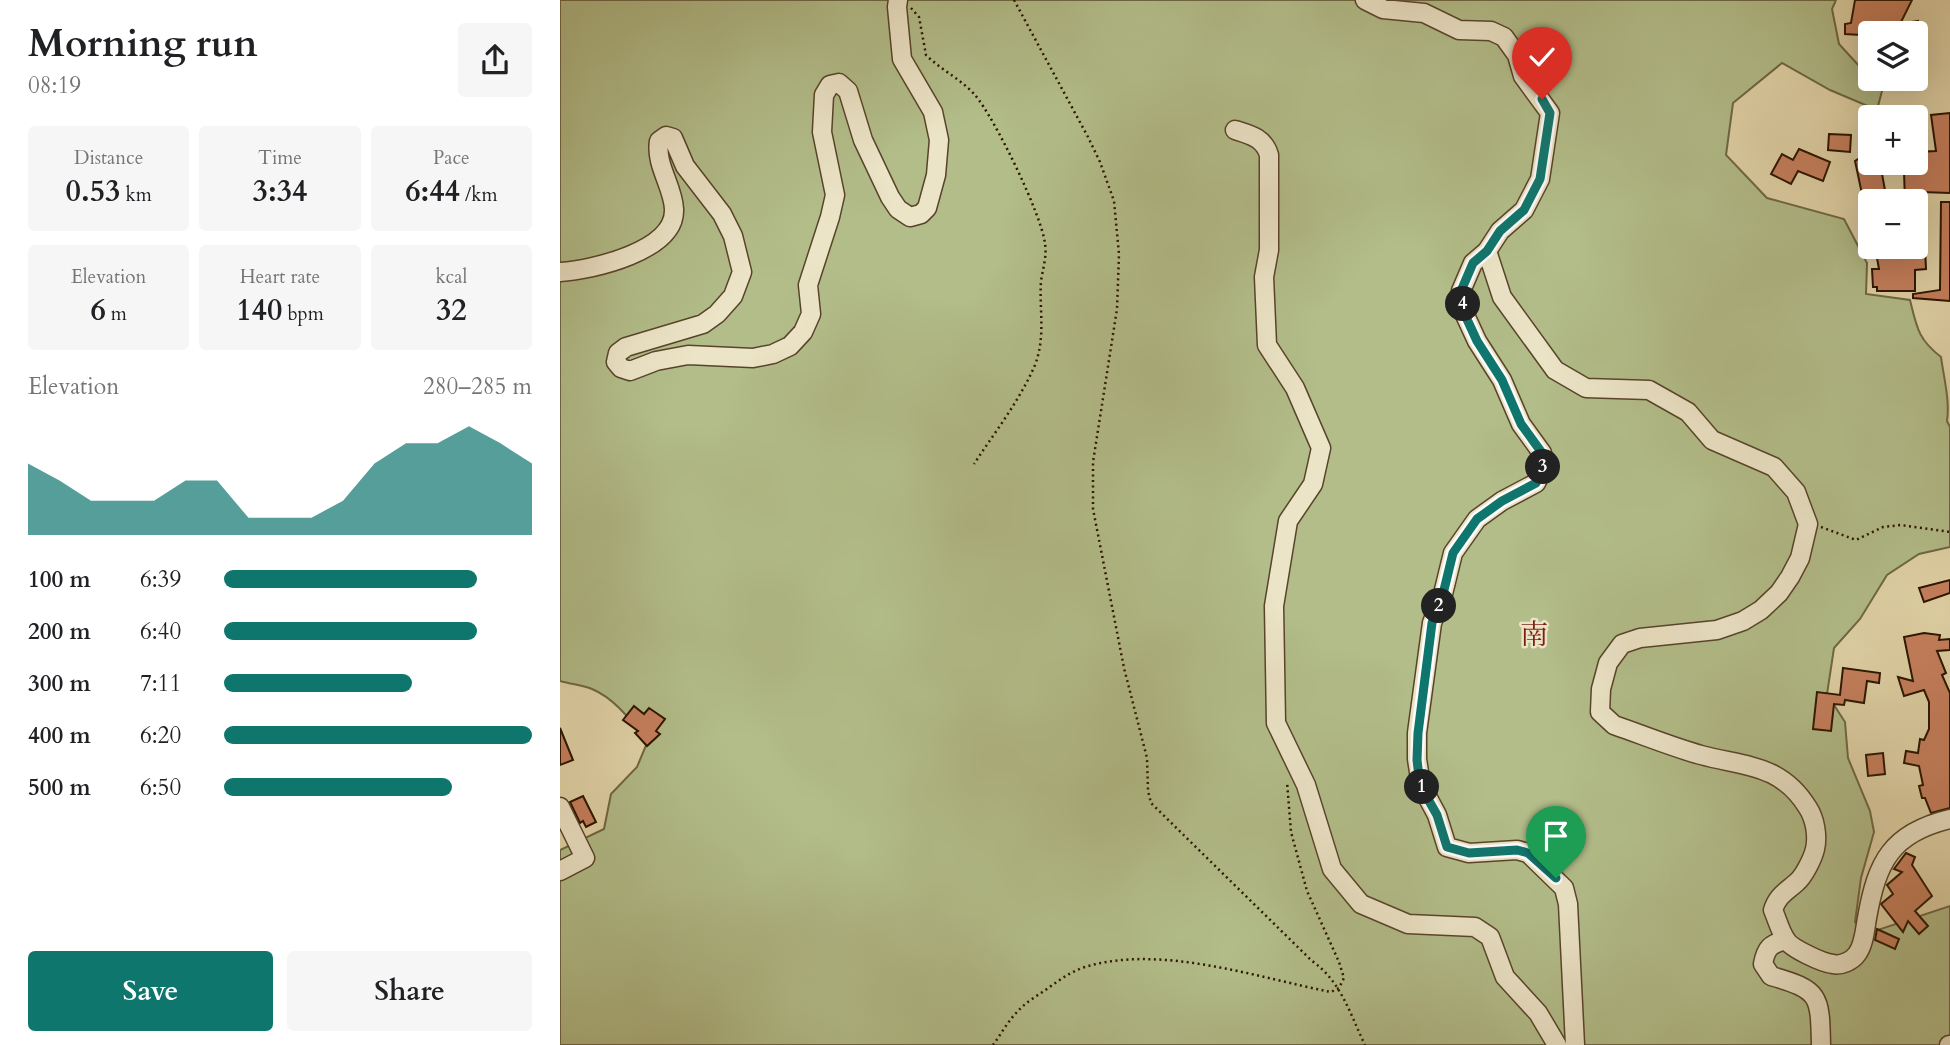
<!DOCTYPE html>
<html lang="en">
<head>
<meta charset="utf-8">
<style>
	:root { --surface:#fff; --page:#f6f6f6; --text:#202124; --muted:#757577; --accent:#0f766e }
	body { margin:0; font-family:Cardo,"Noto Serif JP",serif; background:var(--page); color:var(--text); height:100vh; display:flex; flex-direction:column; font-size:26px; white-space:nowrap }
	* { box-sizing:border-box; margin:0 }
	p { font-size:23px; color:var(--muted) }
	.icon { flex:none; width:38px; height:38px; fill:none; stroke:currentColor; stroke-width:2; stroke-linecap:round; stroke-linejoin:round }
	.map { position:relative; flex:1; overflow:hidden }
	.details { display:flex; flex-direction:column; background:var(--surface); width:560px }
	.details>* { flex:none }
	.tools { position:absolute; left:1298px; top:21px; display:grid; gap:14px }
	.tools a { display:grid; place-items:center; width:70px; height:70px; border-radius:7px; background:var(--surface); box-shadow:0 7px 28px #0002; font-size:35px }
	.pin { position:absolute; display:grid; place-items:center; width:60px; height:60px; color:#fff; margin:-72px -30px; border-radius:50% 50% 50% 0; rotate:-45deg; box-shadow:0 0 7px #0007 }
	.pin .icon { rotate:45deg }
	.km { position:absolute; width:35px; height:35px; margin:-18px; border-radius:50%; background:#222; color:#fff; font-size:19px; line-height:35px; text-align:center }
	.round { display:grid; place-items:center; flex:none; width:74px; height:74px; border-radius:7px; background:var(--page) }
	.summary { display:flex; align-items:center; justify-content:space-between; height:119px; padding:0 28px }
	h1 { font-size:38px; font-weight:700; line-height:52px }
	.stats { display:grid; grid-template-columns:repeat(3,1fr); gap:10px; height:119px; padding:7px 28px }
	.stats div { display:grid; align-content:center; border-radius:7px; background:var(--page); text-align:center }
	.stats b { font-size:30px; font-weight:700 }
	.stats small { font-size:19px; font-weight:400 }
	.stats p { font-size:19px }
	.chart { height:196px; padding:14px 28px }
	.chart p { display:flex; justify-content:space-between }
	.chart svg { width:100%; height:126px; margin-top:7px; fill:var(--accent); opacity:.7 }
	.action { display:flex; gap:14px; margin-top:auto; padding:14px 28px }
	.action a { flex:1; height:80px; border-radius:7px; background:var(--accent); color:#fff; font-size:28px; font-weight:700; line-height:80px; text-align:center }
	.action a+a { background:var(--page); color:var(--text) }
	ul { padding:0 28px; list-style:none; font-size:23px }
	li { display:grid; grid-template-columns:112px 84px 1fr; align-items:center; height:52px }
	li i { height:18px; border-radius:9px; background:var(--accent) }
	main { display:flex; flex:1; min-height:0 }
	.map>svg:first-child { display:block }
</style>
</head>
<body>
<main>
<section class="details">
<div class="summary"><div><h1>Morning run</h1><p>08:19</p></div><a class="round"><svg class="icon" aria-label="share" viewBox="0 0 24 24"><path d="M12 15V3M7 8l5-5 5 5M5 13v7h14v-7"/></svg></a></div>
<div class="stats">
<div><p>Distance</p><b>0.53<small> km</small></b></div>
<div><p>Time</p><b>3:34</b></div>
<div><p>Pace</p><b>6:44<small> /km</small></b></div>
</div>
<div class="stats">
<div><p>Elevation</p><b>6<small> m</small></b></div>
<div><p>Heart rate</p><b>140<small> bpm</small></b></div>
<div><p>kcal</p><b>32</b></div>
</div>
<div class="chart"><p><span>Elevation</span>280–285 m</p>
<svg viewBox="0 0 160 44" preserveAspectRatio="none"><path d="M0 44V19L10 25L20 32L30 32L40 32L50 25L60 25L70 38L80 38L90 38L100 32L110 19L120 12L130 12L140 6L150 12L160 19V44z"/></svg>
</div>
<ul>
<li><b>100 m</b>6:39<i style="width:82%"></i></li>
<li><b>200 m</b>6:40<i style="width:82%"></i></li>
<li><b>300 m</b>7:11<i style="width:61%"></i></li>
<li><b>400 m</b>6:20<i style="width:100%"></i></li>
<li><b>500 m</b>6:50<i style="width:74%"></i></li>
</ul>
<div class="action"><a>Save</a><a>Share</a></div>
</section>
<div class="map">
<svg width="1390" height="1045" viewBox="0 0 1390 1045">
	<rect width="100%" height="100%" fill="#e2d5a9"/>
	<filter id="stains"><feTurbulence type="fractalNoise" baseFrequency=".00286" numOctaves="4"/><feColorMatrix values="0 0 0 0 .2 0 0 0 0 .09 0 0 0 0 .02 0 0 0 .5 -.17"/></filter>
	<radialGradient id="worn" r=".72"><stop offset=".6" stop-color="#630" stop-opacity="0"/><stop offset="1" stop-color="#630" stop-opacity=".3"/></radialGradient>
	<!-- green -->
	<path fill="#b2bd89" stroke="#6e6844" stroke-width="2" d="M0,0H1276L1272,9L1279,44L1322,91L1317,110L1270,90L1222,63L1173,103L1166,155L1207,198L1284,219L1307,263L1306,294L1350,300C1357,328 1358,339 1381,357C1384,379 1390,401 1387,421L1390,427V547L1359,554L1327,575L1300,619L1274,648L1267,694L1285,722L1288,758L1310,811L1314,832L1301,878L1295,922L1309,933L1390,906V1045H0V850L44,829L51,794L77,767L87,743C74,723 56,699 32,689C22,685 10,684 0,681Z"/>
	<!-- building -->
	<g fill="#c7805e" stroke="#2a1400" stroke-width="2">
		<path d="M1295,0H1352L1340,24L1358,21V32L1311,33V61H1302L1301,35L1285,34V24L1291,23Z"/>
		<path d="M1390,113V193L1362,192L1363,201H1345L1344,172L1322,174L1327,201H1311V198H1306V193L1302,194L1295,161L1311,151V163H1356V152L1376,151L1371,115Z"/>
		<path d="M1269,134L1291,135L1290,152L1268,150Z"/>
		<path d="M1239,149L1270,162L1263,181L1238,171L1231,184L1211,174L1222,154L1233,160Z"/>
		<path d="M1381,202H1390V301L1353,298V294L1380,290Z"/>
		<path d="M1315,247H1365L1366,269L1355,270V291H1317V287H1313L1312,269H1319Z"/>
		<path d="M1390,580V593L1364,602L1359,588Z"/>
		<path d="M1364,633L1380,635L1379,640L1390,639V650L1377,651L1386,673L1382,675L1390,693V808L1371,813L1365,798H1362L1359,786L1363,785L1359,766L1344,763L1346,751L1358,753L1360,739L1364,740L1369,729V702L1364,690L1344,696L1338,677L1353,681L1344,637Z"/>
		<path d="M1283,668L1320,673L1319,683L1307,681L1304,703L1285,700L1284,705L1274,704L1271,731L1253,729L1257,692L1280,695Z"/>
		<path d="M74,706L84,714L89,708L105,719L96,731L100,734L87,746L75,733L78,731L63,720Z"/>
		<path d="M0,728L13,760L0,765Z"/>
		<path d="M1323,753L1325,774L1308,776L1306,755Z"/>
		<path d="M23,796L36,822L26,827L23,821L20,823L10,802Z"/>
		<path d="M1346,853L1355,857L1352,865L1372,896L1355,911L1368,926L1359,934L1348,921L1343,932L1321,904L1333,894L1327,885L1342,872L1334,869Z"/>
		<path d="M1317,929L1339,939L1335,949L1315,940Z"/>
	</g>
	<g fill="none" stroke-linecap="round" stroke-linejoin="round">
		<!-- minor casing -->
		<g stroke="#58442a" stroke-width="21">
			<g id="minor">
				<path d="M805,0L823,9L864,13L899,30L931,31L944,37L957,55L963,76L990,113L980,179L964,210L940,231L927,251L913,263L901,291L905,315L917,341L942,380L961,424L982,453L983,469L976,483L942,501L917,519L893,553L883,594L872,623L857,733V759L861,785L877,815L887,847L909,853L957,850L968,853L1004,888L1008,904L1015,1045"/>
				<path d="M675,130C691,135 704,138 709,155V250L704,277L707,345L735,388L761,448L753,484L728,521L714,606L716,723L746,785L772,869L801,904L848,924L915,927L930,937L945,977L978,1013L997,1045"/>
				<path d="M927,251L942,297L995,370L1026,388L1089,390L1128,412L1152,440L1214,467L1236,492L1248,524L1240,558L1230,577L1219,593L1201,610L1183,621L1157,630L1080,638L1062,644L1048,663L1041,689L1040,712L1054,725C1083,735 1112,747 1141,755C1186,767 1221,764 1248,808C1255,819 1258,836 1255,849C1253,858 1244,876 1237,882C1226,892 1218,895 1213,910C1217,919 1220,931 1226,940C1231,948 1262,963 1273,964C1281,966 1292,961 1297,954C1304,945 1305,929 1307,918C1317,862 1331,833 1390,819"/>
				<path d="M0,272C32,270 116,251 114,209C113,186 95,165 99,141L106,136L113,138L125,166L162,214L173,236L182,272L173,296L157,314L143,324L66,347L58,353L56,362L61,368L70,371L96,361L128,355L193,358L213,354L230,346L243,332L251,314L248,285L270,217L275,195L262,132L264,95L270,85L279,83L288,91L303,140L330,197L338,209L350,217L361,214L367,208L376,175L379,140L373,112L342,59L337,7L338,0"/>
				<path d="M0,807L25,858L0,871"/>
				<path d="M1226,940C1210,944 1206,948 1203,964L1211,976C1260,990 1260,995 1261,1045"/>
				<path d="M1389,1045H1390"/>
			</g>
		</g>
		<!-- path -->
		<g stroke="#2a1400" stroke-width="2.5" stroke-dasharray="2 3.5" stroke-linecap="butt">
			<path d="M454,0L528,137L540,162L554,201L559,254L557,309L533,462V509L564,668L587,758L588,791L591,803L752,961C781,981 790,1014 805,1045"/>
			<path d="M351,8L359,17L366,55C381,70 401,79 415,95C434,117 482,215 485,244C487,256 483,268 481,281C479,309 486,336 475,365C460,400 435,432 414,464"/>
			<path d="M1261,527L1296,540L1323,527L1341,525L1390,532"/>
			<path d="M433,1045C441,1034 448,1021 458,1011C465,1003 475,997 484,991C497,982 509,972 525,967C600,944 695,977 771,992L779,988L784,978L779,962L747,891L731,832L727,782"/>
		</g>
		<!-- minor -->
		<use href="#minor" stroke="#ece4c7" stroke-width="18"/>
	</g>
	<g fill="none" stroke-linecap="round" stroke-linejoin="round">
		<!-- route casing -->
		<g stroke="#fff" stroke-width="14">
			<path id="route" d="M982,99L990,113L980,179L964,210L940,231L927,251L913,263L901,291L905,315L917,341L942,380L961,424L982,453L984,469L976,483L942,501L917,519L893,553L883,594L872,623L858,733L857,760L860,785L877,815L887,847L909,853L957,850L968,853L996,878"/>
		</g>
		<!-- route -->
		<use href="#route" stroke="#0f766e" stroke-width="9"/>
	</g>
	<g text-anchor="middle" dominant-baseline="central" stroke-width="5" stroke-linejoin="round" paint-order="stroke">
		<!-- quarter labels -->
		<g font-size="28" fill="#7a1f14" stroke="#ece4c7">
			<text x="974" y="635">南</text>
		</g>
	</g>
	<rect width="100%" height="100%" filter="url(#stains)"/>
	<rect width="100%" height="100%" fill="url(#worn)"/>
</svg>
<div class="tools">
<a><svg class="icon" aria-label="layers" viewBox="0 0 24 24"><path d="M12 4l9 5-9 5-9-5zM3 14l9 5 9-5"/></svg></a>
<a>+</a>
<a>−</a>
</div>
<div class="pin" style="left:996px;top:878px;background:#1e9e55"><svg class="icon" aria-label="arrive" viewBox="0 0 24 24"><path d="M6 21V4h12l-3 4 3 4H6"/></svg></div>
<div class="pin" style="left:982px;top:99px;background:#d93025"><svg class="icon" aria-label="check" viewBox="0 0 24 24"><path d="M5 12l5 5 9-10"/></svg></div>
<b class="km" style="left:862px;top:787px">1</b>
<b class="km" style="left:879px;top:606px">2</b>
<b class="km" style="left:983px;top:467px">3</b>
<b class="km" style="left:903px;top:304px">4</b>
</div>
</main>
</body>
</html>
